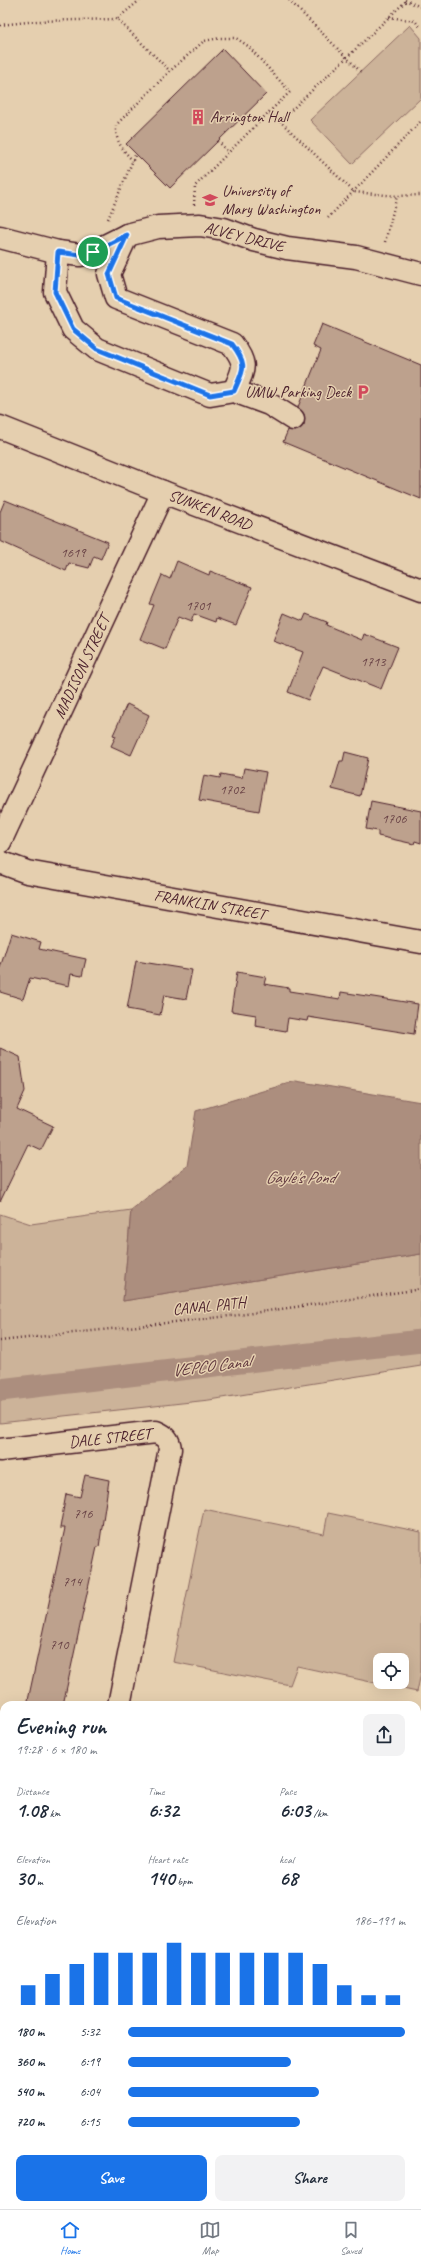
<!DOCTYPE html>
<html lang="en">
<head>
<meta charset="utf-8">
<style>
	:root { --surface:#fff; --page:#f2f2f3; --text:#1f2937; --muted:#747a83; --line:#e0e1e3; --accent:#1a73e8 }
	body { margin:0; font-family:Caveat,sans-serif; background:var(--page); color:var(--text); height:100vh; display:flex; flex-direction:column; font-size:15px; white-space:nowrap }
	* { box-sizing:border-box; margin:0 }
	p { font-size:13px; color:var(--muted) }
	.icon { flex:none; width:22px; height:22px; fill:none; stroke:currentColor; stroke-width:2; stroke-linecap:round; stroke-linejoin:round }
	.map { position:relative; flex:1; overflow:hidden }
	.drawer { position:absolute; left:0px; top:1701px; width:421px; height:508px; display:flex; flex-direction:column; background:var(--surface); border-radius:12px 12px 0 0; box-shadow:0 4px 16px #0002 }
	.drawer>* { flex:none }
	.tools { position:absolute; left:373px; top:1653px; display:grid; gap:8px }
	.tools a { display:grid; place-items:center; width:36px; height:36px; border-radius:8px; background:var(--surface); box-shadow:0 4px 16px #0002; font-size:20px }
	.pin { position:absolute; display:grid; place-items:center; width:34px; height:34px; color:#fff; margin:-17px; border:2px solid #fff; border-radius:50%; box-shadow:0 1px 4px #0007 }
	.round { display:grid; place-items:center; flex:none; width:42px; height:42px; border-radius:8px; background:var(--page) }
	.headline { display:flex; align-items:center; justify-content:space-between; height:68px; padding:0 16px }
	h1 { font-size:22px; font-weight:700; line-height:30px }
	.metrics { display:grid; grid-template-columns:repeat(3,1fr); gap:6px; height:68px; padding:4px 16px }
	.metrics div { display:grid; align-content:center }
	.metrics b { font-size:20px; font-weight:700 }
	.metrics small { font-size:11px; font-weight:400 }
	.metrics p { font-size:11px }
	.chart { height:112px; padding:8px 16px }
	.chart p { display:flex; justify-content:space-between }
	.chart svg { width:100%; height:72px; margin-top:4px; stroke:var(--accent); stroke-width:6 }
	.cta { display:flex; gap:8px; margin-top:auto; padding:8px 16px }
	.cta a { flex:1; height:46px; border-radius:8px; background:var(--accent); color:#fff; font-size:16px; font-weight:700; line-height:46px; text-align:center }
	.cta a+a { background:var(--page); color:var(--text) }
	ul { padding:0 16px; list-style:none; font-size:13px }
	li { display:grid; grid-template-columns:64px 48px 1fr; align-items:center; height:30px }
	li i { height:10px; border-radius:5px; background:var(--accent) }
	.dock { display:flex; justify-content:space-around; align-items:center; height:56px; border-top:1px solid var(--line); background:var(--surface); font-size:11px; color:var(--muted) }
	.dock a { display:grid; justify-items:center; gap:2px }
	.dock .active { color:var(--accent) }
	.map>svg:first-child { display:block }
</style>
</head>
<body>
<div class="map">
<svg width="421" height="2209" viewBox="0 0 421 2209">
	<rect width="100%" height="100%" fill="#e5cfaf"/>
	<filter id="ink" filterUnits="userSpaceOnUse"><feTurbulence type="fractalNoise" baseFrequency=".025" numOctaves="2"/><feDisplacementMap in="SourceGraphic" scale="8" xChannelSelector="R" yChannelSelector="G"/><feConvolveMatrix kernelMatrix="1 2 1 2 8 2 1 2 1" color-interpolation-filters="sRGB"/></filter>
	<g filter="url(#ink)">
		<!-- green -->
		<g fill="#ccb399" stroke="#8b6962" fill-rule="evenodd">
			<path d="M410,25L421,38V98L352,164L310,120Z"/>
			<path d="M131,1210L123,1301L421,1254V1366L209,1400L0,1423V1214L31,1224Z"/>
			<path d="M204,1509L324,1534L328,1513L421,1532V1673L417,1692L297,1666L290,1685L173,1662ZM380,1660H402V1682H380Z"/>
		</g>
		<!-- water -->
		<path fill="#ac8e7e" stroke="#85625d" d="M296,1081L421,1102V1254L123,1301L131,1210L187,1166L196,1111Z"/>
		<g fill="none" stroke-linecap="round" stroke-linejoin="round">
			<!-- canal -->
			<path stroke="#ac8e7e" stroke-width="23" d="M0,1390L421,1341"/>
		</g>
		<!-- building -->
		<g fill="#bda18d" stroke="#4a1f2b">
			<path d="M223,49L266,94L170,188L126,144Z"/>
			<path d="M322,324L421,365V499L283,442L288,430H298L304,425V414L298,407L321,350L313,346Z"/>
			<path d="M5,500L108,542L101,559L94,556L89,568L69,563L66,571L0,541V512Z"/>
			<path d="M177,561L209,575L210,571L252,587L236,625L217,618L216,622L194,614L191,622L178,617L165,649L140,639L154,605L150,604L162,575L170,579Z"/>
			<path d="M284,613L303,621L306,614L327,622L326,625L362,640L364,634L398,647L381,689L323,666L308,700L288,692L303,652L273,641Z"/>
			<path d="M127,704L149,715L131,755L111,746L116,736L113,735Z"/>
			<path d="M345,752L368,758L360,796L332,789L340,761H343Z"/>
			<path d="M244,768L266,772L259,811L199,800L204,775L220,778L221,774L242,778Z"/>
			<path d="M371,801L421,811V843L415,841L414,844L378,836V831L366,829Z"/>
			<path d="M11,933L41,942L39,949L86,959L82,976L71,974L69,986L30,978L23,999L0,992V968Z"/>
			<path d="M136,961L192,970L186,999L164,995L160,1015L127,1009Z"/>
			<path d="M237,972L266,977L264,984L289,988V991L340,999L341,992L418,1004L414,1034L308,1017L307,1021L288,1018L286,1031L255,1026L256,1015L231,1011Z"/>
			<path d="M0,1048L20,1057L25,1091L17,1109L53,1126L41,1150L28,1144L0,1202Z"/>
			<path d="M85,1475L109,1480L99,1547H97L63,1705H27L65,1528H60L66,1494L80,1497Z"/>
		</g>
		<g fill="none" stroke-linecap="round" stroke-linejoin="round">
			<!-- minor casing -->
			<g stroke="#4a1f2b" stroke-width="25">
				<g id="minor">
					<path d="M127,235L109,274L116,298L232,344C248,365 244,368 234,391"/>
					<path d="M0,237L58,252L80,255L93,252L127,235L158,227L200,225L224,229L254,240L287,248L356,257L421,274"/>
					<path d="M58,252L55,292L73,329L97,349L210,395L234,391L269,404L293,419"/>
					<path d="M0,427L163,492L421,590"/>
					<path d="M0,842L163,492"/>
					<path d="M0,862L27,872L421,942"/>
					<path d="M0,1450L156,1432C165,1436 169,1439 170,1449L119,1705"/>
					<path d="M417,1832L421,1822"/>
					<path d="M0,1949L4,1950"/>
					<path d="M417,2078L421,2082"/>
					<path d="M417,2198L421,2201"/>
					<path d="M15,2209L16,2205"/>
					<path d="M302,2209L303,2205"/>
				</g>
			</g>
			<!-- path -->
			<g stroke="#4a1f2b" stroke-width="2.5" stroke-dasharray="1 3" stroke-linecap="butt">
				<path d="M140,0L117,19L170,71"/>
				<path d="M289,0L361,72"/>
				<path d="M405,0L421,7"/>
				<path d="M389,17L415,21L421,28"/>
				<path d="M0,25L37,21L117,19"/>
				<path d="M280,121L406,1"/>
				<path d="M218,141L228,152"/>
				<path d="M133,161C122,149 115,141 116,125L170,71L204,41L220,38H236L248,46L290,92L268,113"/>
				<path d="M194,205L195,186L268,113L280,121L354,192L397,196L421,195"/>
				<path d="M328,218L421,121"/>
				<path d="M108,219L136,153"/>
				<path d="M385,242L397,196"/>
				<path d="M0,1341L239,1315L421,1289"/>
			</g>
			<!-- minor -->
			<use href="#minor" stroke="#e5cfaf" stroke-width="22"/>
		</g>
	</g>
	<g fill="none" stroke-linecap="round" stroke-linejoin="round" filter="url(#ink)">
		<!-- route casing -->
		<g stroke="#fff" stroke-width="8">
			<path id="route" d="M127,235L109,274L116,298L232,344C248,365 244,368 234,391L210,395L97,349L73,329L55,292L58,252L80,255L93,252Z"/>
		</g>
		<!-- route -->
		<use href="#route" stroke="#1a73e8" stroke-width="5"/>
	</g>
	<!-- icons -->
	<defs>
		<g id="building-bare" transform="scale(1.2)"><path d="M-4-6H4V6H1V3H-1V6H-4ZM-2.5-4.3h1.7v1.8h-1.7ZM.8-4.3h1.7v1.8H.8ZM-2.5-1h1.7V.8h-1.7ZM.8-1h1.7V.8H.8Z" fill="#d1495b" stroke="#e5cfaf" stroke-width="2.5" paint-order="stroke"/></g>
		<g id="university-bare" transform="scale(1.2)"><path d="M0-5L7-2L0 1L-7-2ZM-4 1L0 2.5L4 1V4Q0 6-4 4Z" fill="#d1495b" stroke="#e5cfaf" stroke-width="2.5" paint-order="stroke"/></g>
		<g id="parking-bare" transform="scale(1.2)"><path d="M-3.5-5.5H1a3.5 3.5 0 0 1 0 7H-1V5.5H-3.5ZM-1-3.4V-.6H.8a1.4 1.4 0 0 0 0-2.8Z" fill="#d1495b" stroke="#e5cfaf" stroke-width="2.5" paint-order="stroke"/></g>
	</defs>
	<g fill-rule="evenodd">
		<use href="#building-bare" x="198" y="117"/>
		<use href="#university-bare" x="210" y="200"/>
		<use href="#parking-bare" x="363" y="392"/>
	</g>
	<g text-anchor="middle" dominant-baseline="central" stroke-width="3" stroke-linejoin="round" paint-order="stroke">
		<!-- number labels -->
		<g font-size="14" fill="#674044">
			<text x="73" y="552">1619</text>
			<text x="198" y="605">1701</text>
			<text x="373" y="661">1713</text>
			<text x="232" y="789">1702</text>
			<text x="394" y="818">1706</text>
			<text x="83" y="1513">716</text>
			<text x="72" y="1581">714</text>
			<text x="59" y="1644">710</text>
		</g>
		<!-- poi labels -->
		<g font-size="16" fill="#4a1f2b" stroke="#e5cfaf" text-anchor="start">
			<text x="210" y="117">Arrington Hall</text>
			<text x="222" y="191">University of<tspan x="222" dy="18">Mary Washington</tspan></text>
			<text x="351" y="392" text-anchor="end">UMW Parking Deck</text>
		</g>
		<!-- street labels -->
		<g font-size="16" fill="#4a1f2b" stroke="#e5cfaf">
			<text transform="translate(244 237) rotate(14)">ALVEY DRIVE</text>
			<text transform="translate(210 510) rotate(21)">SUNKEN ROAD</text>
			<text transform="translate(82 667) rotate(-65)">MADISON STREET</text>
			<text transform="translate(210 905) rotate(10)">FRANKLIN STREET</text>
			<text transform="translate(209 1306) rotate(-6)">CANAL PATH</text>
			<text transform="translate(110 1438) rotate(-6)">DALE STREET</text>
		</g>
		<!-- water labels -->
		<g font-size="17" font-style="italic" fill="#5e353c" stroke="#e5cfaf">
			<text x="300" y="1177">Gayle's Pond</text>
			<text transform="translate(211 1366) rotate(-7)">VEPCO Canal</text>
		</g>
	</g>
</svg>
<div class="tools">
<a><svg class="icon" aria-label="locate" viewBox="0 0 24 24"><circle cx="12" cy="12" r="6"/><path d="M12 2v4M12 18v4M2 12h4M18 12h4"/></svg></a>
</div>
<div class="pin" style="left:93px;top:252px;background:#1e9e55"><svg class="icon" aria-label="arrive" viewBox="0 0 24 24"><path d="M6 21V4h12l-3 4 3 4H6"/></svg></div>
<section class="drawer">
<div class="headline"><div><h1>Evening run</h1><p>19:28 · 6 × 180 m</p></div><a class="round"><svg class="icon" aria-label="share" viewBox="0 0 24 24"><path d="M12 15V3M7 8l5-5 5 5M5 13v7h14v-7"/></svg></a></div>
<div class="metrics">
<div><p>Distance</p><b>1.08<small> km</small></b></div>
<div><p>Time</p><b>6:32</b></div>
<div><p>Pace</p><b>6:03<small> /km</small></b></div>
</div>
<div class="metrics">
<div><p>Elevation</p><b>30<small> m</small></b></div>
<div><p>Heart rate</p><b>140<small> bpm</small></b></div>
<div><p>kcal</p><b>68</b></div>
</div>
<div class="chart"><p><span>Elevation</span>186–191 m</p>
<svg viewBox="0 0 160 44" preserveAspectRatio="none"><path d="M5 44V32M15 44V25M25 44V19M35 44V12M45 44V12M55 44V12M65 44V6M75 44V12M85 44V12M95 44V12M105 44V12M115 44V12M125 44V19M135 44V32M145 44V38M155 44V38"/></svg>
</div>
<ul>
<li><b>180 m</b>5:32<i style="width:100%"></i></li>
<li><b>360 m</b>6:19<i style="width:59%"></i></li>
<li><b>540 m</b>6:04<i style="width:69%"></i></li>
<li><b>720 m</b>6:15<i style="width:62%"></i></li>
</ul>
<div class="cta"><a>Save</a><a>Share</a></div>
</section>
</div>
<nav class="dock">
<a class="active"><svg class="icon" aria-label="home" viewBox="0 0 24 24"><path d="M3 11l9-7 9 7M6 9v11h12V9"/></svg>Home</a>
<a><svg class="icon" aria-label="map" viewBox="0 0 24 24"><path d="M3 6l6-2 6 2 6-2v14l-6 2-6-2-6 2zM9 4v14M15 6v14"/></svg>Map</a>
<a><svg class="icon" aria-label="saved" viewBox="0 0 24 24"><path d="M7 4h10v16l-5-4-5 4z"/></svg>Saved</a>
</nav>
</body>
</html>
